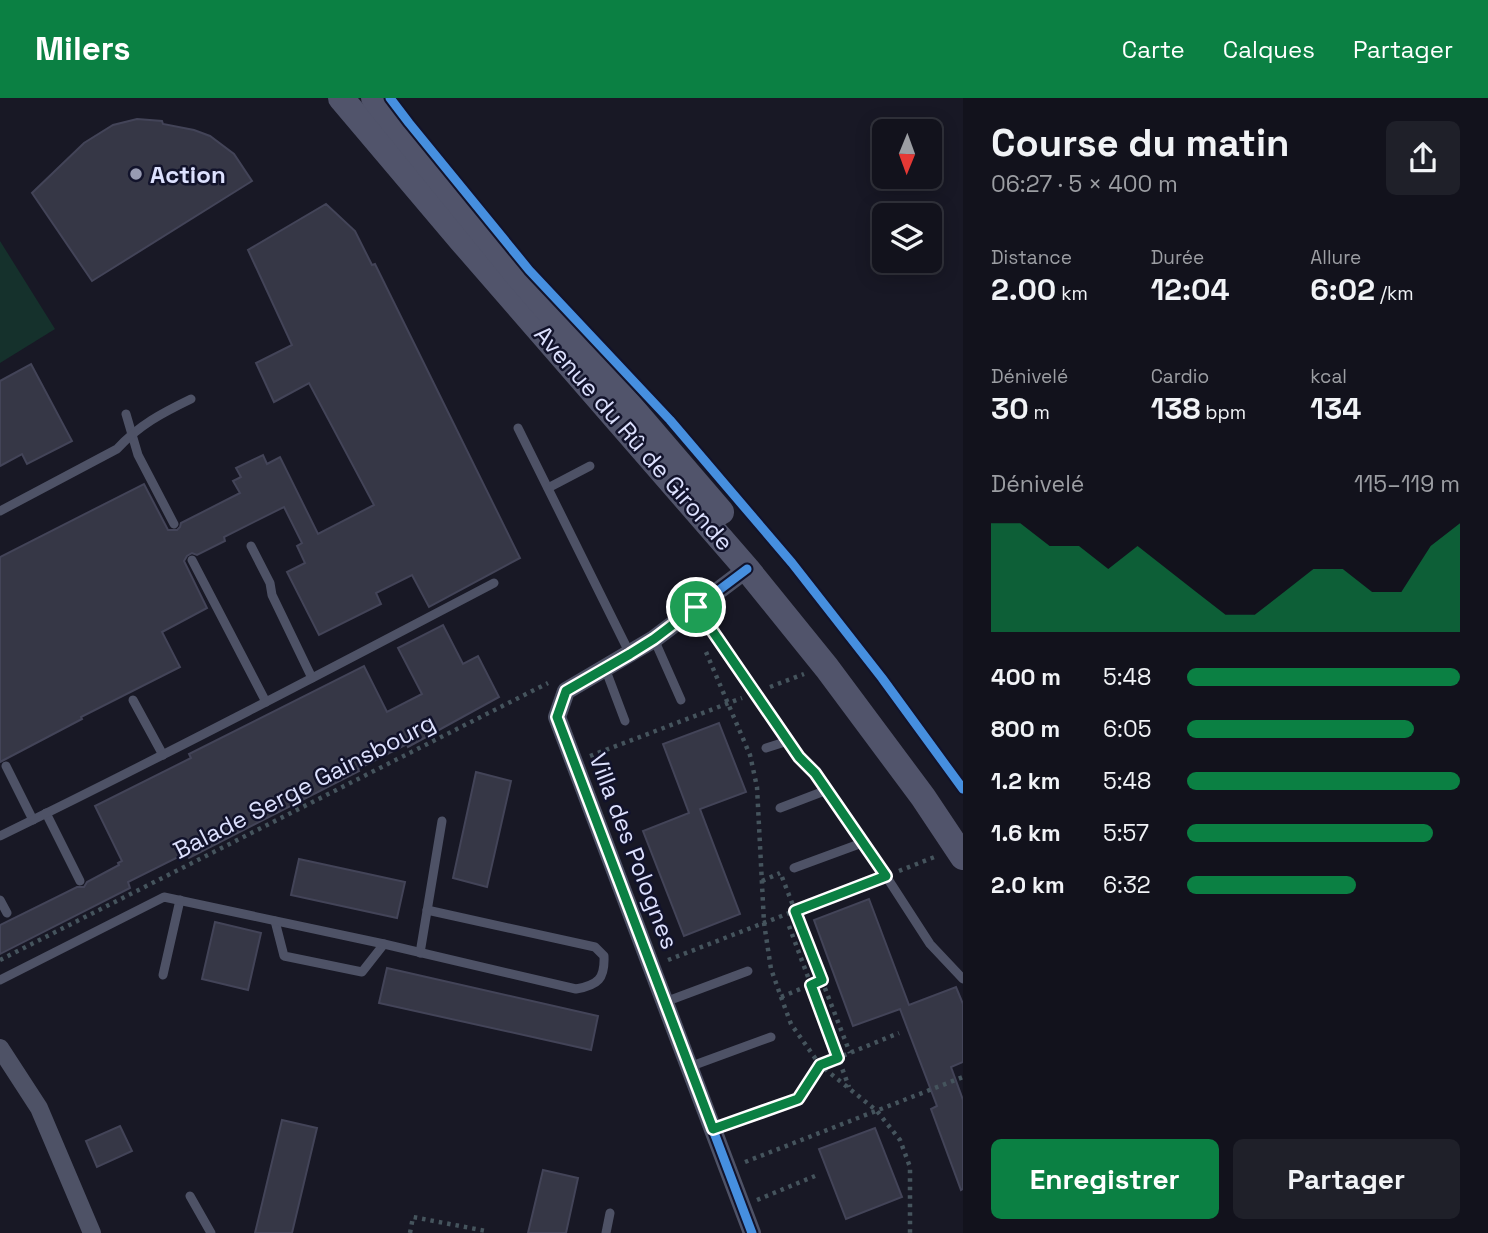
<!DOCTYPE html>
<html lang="fr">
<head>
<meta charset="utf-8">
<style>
	:root { --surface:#12121c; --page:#1f2029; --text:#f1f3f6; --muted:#9c9ea3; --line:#31323b; --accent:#0b8043 }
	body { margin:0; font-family:"Space Grotesk",sans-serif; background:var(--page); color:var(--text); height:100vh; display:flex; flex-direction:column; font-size:26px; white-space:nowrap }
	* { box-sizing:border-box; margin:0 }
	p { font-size:23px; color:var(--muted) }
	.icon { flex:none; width:38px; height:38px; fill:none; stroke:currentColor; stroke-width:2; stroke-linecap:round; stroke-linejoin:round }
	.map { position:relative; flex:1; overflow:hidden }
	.sheet { display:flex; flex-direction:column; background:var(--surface); width:525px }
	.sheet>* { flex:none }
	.needle { width:46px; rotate:181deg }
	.fabs { position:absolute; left:872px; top:21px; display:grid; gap:14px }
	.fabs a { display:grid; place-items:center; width:70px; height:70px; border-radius:10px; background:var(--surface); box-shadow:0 4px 18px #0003,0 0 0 2px var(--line); font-size:35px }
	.pin { position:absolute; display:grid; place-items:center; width:60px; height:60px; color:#fff; margin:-30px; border:4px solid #fff; border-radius:50%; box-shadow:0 2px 7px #0007 }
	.round { display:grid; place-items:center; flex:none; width:74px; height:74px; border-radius:10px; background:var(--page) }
	.headline { display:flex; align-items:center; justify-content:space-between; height:119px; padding:0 28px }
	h1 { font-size:38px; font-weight:600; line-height:52px }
	.stats { display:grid; grid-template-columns:repeat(3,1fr); gap:10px; height:119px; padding:7px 28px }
	.stats div { display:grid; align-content:center }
	.stats b { font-size:30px; font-weight:600 }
	.stats small { font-size:19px; font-weight:400 }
	.stats p { font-size:19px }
	.chart { height:196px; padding:14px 28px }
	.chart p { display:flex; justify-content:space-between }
	.chart svg { width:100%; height:126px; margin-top:7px; fill:var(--accent); opacity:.7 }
	.primary-button { display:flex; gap:14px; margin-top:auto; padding:14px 28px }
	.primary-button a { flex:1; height:80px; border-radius:10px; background:var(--accent); color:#fff; font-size:28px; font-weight:600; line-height:80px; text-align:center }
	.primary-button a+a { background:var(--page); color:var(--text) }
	ul { padding:0 28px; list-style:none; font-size:23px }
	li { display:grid; grid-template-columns:112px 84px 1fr; align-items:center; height:52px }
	li i { height:18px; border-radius:9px; background:var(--accent) }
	header { display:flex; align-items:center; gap:42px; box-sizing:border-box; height:98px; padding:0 35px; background:var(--accent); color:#fff }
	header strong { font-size:33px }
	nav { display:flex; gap:38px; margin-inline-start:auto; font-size:24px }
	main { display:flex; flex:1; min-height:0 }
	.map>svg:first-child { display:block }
</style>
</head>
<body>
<header>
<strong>Milers</strong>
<nav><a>Carte</a><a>Calques</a><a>Partager</a></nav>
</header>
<main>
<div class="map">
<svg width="963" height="1135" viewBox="0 0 963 1135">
	<rect width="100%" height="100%" fill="#181825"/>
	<!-- green -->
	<path fill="#15312c" d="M0,143L55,231L0,265Z"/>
	<!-- building -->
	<g fill="#363746" stroke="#434458" stroke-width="2">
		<path d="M137,21L162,23L163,26L194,32L210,38L234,56L252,83L92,183L32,95L84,45L113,27Z"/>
		<path d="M326,106L355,133L372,167L375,166L520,460L429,509L412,477L376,495L381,506L319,537L287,474L305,465L297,448L302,445L284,409L224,439L225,443L197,457L192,455L187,458L184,463L207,510L162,534L180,569L81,619L82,621L0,664V459L144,386L168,432H177L180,429L181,425L240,395L233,383L241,379L236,370L263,357L267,366L280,359L318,436L374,407L309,285L274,304L256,265L292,247L248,152Z"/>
		<path d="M31,266L72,343L27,366L22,356L0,368V283Z"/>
		<path d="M443,527L463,566L478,558L499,599L408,649L407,646L358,671L359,673L189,760L186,755L128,784L130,790L0,856V827L77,789H84L87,784L119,767L118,765L122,763L95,708L191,660L189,656L364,568L387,614L422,596L398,550Z"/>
		<path d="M719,625L746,694L700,711L740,816L684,838L643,733L689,715L663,646Z"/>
		<path d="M476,674L511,683L487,789L453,780Z"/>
		<path d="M299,761L405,784L397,820L291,797Z"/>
		<path d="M869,801L909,907L956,889L963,906V964L951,969L963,1002V1091L961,1092L931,1011L937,1008L900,911L853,928L814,822Z"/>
		<path d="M215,824L261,835L248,892L202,881Z"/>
		<path d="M387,870L598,918L591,952L379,905Z"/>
		<path d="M282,1022L317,1030L292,1135H255Z"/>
		<path d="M120,1028L132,1053L97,1069L86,1043Z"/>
		<path d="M875,1030L902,1099L846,1121L819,1051Z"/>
		<path d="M543,1072L578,1080L566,1135H528Z"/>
	</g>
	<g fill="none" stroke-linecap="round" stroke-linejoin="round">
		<!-- path -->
		<g stroke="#45545d" stroke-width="4.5" stroke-dasharray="3.5 5" stroke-linecap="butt">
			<path d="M706,554L750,657L757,689L764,825L771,871L781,899L791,926L820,967L877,1013L900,1042L910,1069V1135"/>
			<path d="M770,589L804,576"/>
			<path d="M590,658L742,600"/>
			<path d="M899,773L937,758"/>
			<path d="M782,779L850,955"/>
			<path d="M762,783L780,775"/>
			<path d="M789,828L849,989"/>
			<path d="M0,862L548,585"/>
			<path d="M668,862L872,783"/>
			<path d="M781,899L822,882"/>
			<path d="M806,989L820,967L899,935"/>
			<path d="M745,1064L963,979"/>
			<path d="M757,1102L815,1078"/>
			<path d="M410,1135L413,1119L486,1133L487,1135"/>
		</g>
		<!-- lane -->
		<g stroke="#4e5266" stroke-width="9">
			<path d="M126,316L138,357L174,426"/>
			<path d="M518,330L630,556"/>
			<path d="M548,390L590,368"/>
			<path d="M0,413L117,351C139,327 162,315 191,301"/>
			<path d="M251,448L270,485L272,497L312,580"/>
			<path d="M192,462L266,604"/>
			<path d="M696,509L799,659L815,675L886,778L930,846L963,881"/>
			<path d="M654,541L681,602"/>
			<path d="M605,570L625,623"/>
			<path d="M133,602L163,657"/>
			<path d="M766,650L788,643"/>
			<path d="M6,668L33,722"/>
			<path d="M780,710L827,692"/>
			<path d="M46,715L80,783"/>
			<path d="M0,738C166,657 330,571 494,485"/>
			<path d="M794,770L862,745"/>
			<path d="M0,802L7,815"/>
			<path d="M275,823L284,858L362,874L384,846"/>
			<path d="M420,855L442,723"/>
			<path d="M163,877L180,802"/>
			<path d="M0,882L164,799L384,846L576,891C598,887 605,881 604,858L595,849L427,812"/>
			<path d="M665,904L748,873"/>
			<path d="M689,969L771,939"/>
			<path d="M713,1031L798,1001"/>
			<path d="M190,1098L211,1135"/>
			<path d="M606,1135L610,1115"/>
		</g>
		<!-- street -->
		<g stroke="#4e5266" stroke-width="18">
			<path d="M747,471L654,541L566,593L557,619L752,1135"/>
			<path d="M0,950L39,1010L92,1135"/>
		</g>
		<!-- secondary -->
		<g stroke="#51546b" stroke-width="26">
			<path d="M341,0L462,143L747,471L827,570L923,699L963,759"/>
			<path d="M374,0L516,175L721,414"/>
		</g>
		<!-- cycleway casing -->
		<g stroke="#12132b" stroke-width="13">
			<g id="cycleway">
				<path d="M390,0L409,25L529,172L670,322L792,465L882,580L963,691"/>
				<path d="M747,471L654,541L566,593L557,619L752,1135"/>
			</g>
		</g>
		<!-- cycleway -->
		<use href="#cycleway" stroke="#468fdf" stroke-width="9"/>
	</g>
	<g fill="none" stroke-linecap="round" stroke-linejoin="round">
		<!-- route casing -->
		<g stroke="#fff" stroke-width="14">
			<path id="route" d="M696,509L799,659L815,675L886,778L795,813L822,882L811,887L838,960L820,967L798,1001L713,1031L557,619L566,593L630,556L654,541Z"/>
		</g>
		<!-- route -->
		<use href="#route" stroke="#0b8043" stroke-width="9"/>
	</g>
	<!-- markers -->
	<circle fill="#989bb2" stroke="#12132b" stroke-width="2.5" cx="136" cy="76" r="7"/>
	<g text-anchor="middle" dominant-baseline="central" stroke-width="5" stroke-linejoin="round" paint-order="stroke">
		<!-- poi labels -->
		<g font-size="24" font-weight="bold" fill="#dde1fe" stroke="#12132b" text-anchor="start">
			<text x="150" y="76">Action</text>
		</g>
		<!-- street labels -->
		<g font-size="24" fill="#dde1fe" stroke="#12132b">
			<text transform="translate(634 340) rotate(49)">Avenue du Rû de Gironde</text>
			<text transform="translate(304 688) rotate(-27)">Balade Serge Gainsbourg</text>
			<text transform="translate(634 753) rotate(69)">Villa des Polognes</text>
		</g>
	</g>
</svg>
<div class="fabs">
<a><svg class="needle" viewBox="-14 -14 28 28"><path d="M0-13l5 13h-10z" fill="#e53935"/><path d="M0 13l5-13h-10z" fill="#9c9ea3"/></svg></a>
<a><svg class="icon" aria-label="layers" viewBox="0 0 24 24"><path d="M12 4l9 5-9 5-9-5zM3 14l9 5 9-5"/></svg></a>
</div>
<div class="pin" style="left:696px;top:509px;background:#1e9e55"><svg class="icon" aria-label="arrive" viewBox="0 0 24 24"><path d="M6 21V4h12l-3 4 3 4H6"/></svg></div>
</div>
<section class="sheet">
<div class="headline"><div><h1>Course du matin</h1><p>06:27 · 5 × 400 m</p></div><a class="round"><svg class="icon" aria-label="share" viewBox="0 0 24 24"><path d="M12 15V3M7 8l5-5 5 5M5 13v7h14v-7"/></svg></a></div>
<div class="stats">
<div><p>Distance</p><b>2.00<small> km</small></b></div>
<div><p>Durée</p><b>12:04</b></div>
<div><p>Allure</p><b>6:02<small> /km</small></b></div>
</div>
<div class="stats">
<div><p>Dénivelé</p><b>30<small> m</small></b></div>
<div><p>Cardio</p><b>138<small> bpm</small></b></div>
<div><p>kcal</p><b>134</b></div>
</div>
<div class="chart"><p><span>Dénivelé</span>115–119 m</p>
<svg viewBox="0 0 160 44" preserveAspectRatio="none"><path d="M0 44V6L10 6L20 14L30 14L40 22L50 14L60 22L70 30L80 38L90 38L100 30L110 22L120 22L130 30L140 30L150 14L160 6V44z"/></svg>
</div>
<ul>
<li><b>400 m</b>5:48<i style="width:100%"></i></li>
<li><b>800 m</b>6:05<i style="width:83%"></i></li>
<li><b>1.2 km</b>5:48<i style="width:100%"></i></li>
<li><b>1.6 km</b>5:57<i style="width:90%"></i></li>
<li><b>2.0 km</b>6:32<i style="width:62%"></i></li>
</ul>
<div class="primary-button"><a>Enregistrer</a><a>Partager</a></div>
</section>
</main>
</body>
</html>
